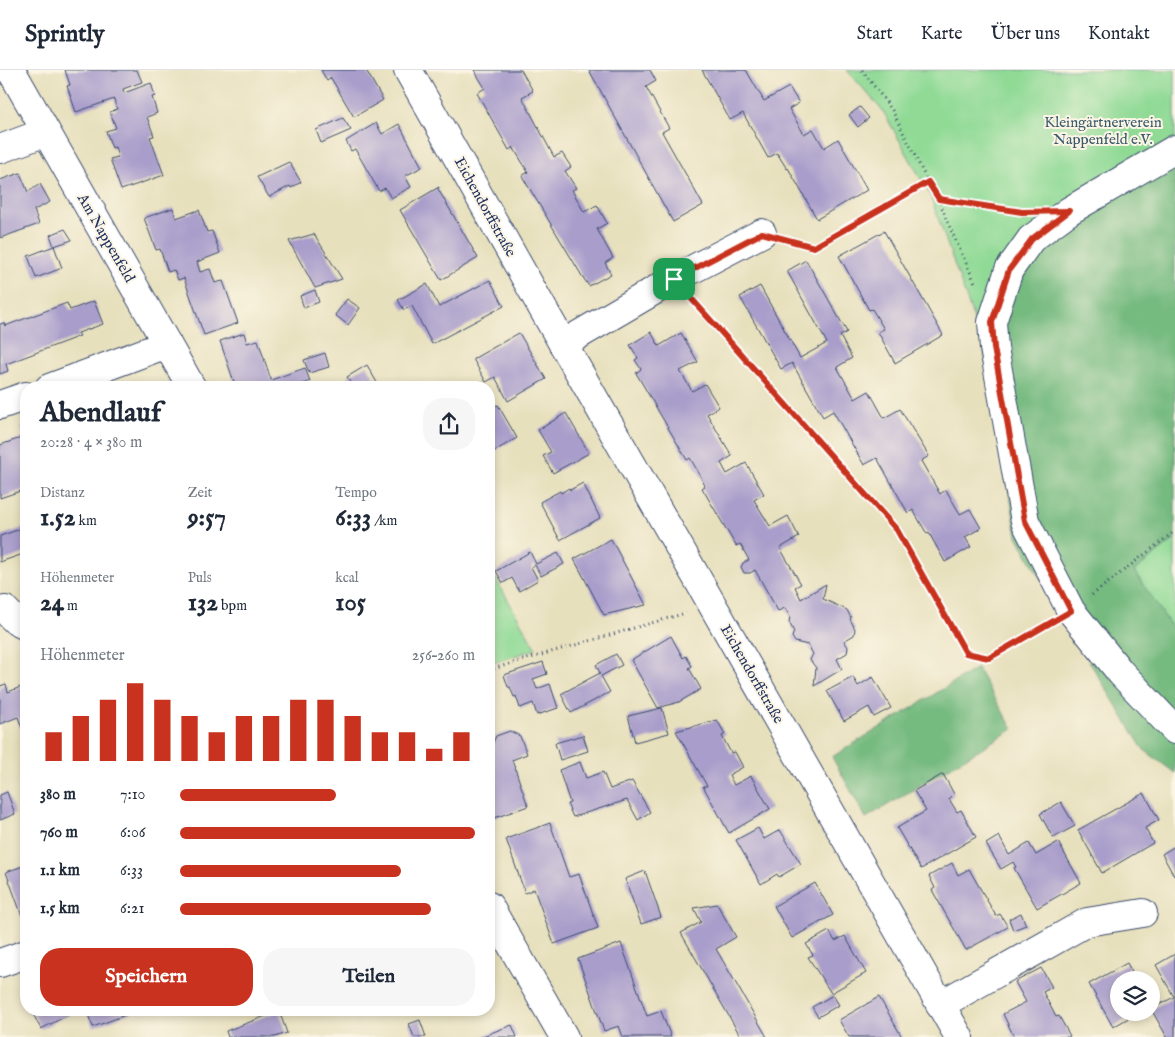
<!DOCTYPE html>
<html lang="de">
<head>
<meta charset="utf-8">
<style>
	:root { --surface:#fff; --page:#f6f6f7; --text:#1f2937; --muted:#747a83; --line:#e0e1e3; --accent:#c8321e }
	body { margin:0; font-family:"IM FELL English",serif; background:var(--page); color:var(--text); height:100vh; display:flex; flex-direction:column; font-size:19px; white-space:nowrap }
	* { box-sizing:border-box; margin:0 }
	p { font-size:16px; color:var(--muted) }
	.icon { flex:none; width:28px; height:28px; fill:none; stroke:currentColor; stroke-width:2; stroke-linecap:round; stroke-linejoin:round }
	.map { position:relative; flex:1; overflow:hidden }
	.details { position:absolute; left:20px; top:311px; width:475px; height:635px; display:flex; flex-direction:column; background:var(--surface); border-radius:20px; box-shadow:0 2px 8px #0003 }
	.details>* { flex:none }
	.tools { position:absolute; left:1110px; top:901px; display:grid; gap:10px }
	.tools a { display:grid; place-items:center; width:50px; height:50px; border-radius:50%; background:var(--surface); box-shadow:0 2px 8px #0003; font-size:25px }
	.pin { position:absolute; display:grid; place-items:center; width:42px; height:42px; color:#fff; margin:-21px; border-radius:10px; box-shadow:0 2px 8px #0006 }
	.round { display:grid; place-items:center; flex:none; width:52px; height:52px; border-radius:20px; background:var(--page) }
	.summary { display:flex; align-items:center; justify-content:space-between; height:85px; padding:0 20px }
	h1 { font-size:28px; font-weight:700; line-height:38px }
	.stats { display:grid; grid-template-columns:repeat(3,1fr); gap:8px; height:85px; padding:5px 20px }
	.stats div { display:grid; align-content:center }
	.stats b { font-size:25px; font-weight:700 }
	.stats small { font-size:14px; font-weight:400 }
	.stats p { font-size:14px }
	.chart { height:140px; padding:10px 20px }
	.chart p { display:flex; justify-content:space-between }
	.chart svg { width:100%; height:90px; margin-top:5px; stroke:var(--accent); stroke-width:6 }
	.primary-button { display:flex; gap:10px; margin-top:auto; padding:10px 20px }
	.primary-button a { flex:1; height:58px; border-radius:20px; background:var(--accent); color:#fff; font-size:20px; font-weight:700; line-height:58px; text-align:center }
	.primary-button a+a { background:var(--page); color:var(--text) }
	ul { padding:0 20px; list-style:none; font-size:16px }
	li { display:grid; grid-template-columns:80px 60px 1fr; align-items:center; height:38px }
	li i { height:12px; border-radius:6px; background:var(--accent) }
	header { display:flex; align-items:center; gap:30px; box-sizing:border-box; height:70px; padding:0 25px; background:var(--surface); border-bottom:1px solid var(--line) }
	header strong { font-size:24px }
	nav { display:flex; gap:28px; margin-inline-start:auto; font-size:18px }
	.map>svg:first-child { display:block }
</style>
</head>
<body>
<header>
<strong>Sprintly</strong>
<nav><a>Start</a><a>Karte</a><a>Über uns</a><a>Kontakt</a></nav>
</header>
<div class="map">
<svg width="1175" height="967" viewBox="0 0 1175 967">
	<rect width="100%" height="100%" fill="#fcf5e5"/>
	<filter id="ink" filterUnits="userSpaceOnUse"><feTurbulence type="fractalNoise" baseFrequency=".02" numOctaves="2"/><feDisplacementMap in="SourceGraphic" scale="10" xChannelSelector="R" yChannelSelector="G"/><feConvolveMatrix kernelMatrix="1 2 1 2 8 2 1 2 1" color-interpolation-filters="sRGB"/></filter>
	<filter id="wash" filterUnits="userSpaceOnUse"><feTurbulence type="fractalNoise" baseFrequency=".0096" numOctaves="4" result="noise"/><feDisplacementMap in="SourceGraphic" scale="20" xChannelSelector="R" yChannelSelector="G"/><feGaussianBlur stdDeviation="1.12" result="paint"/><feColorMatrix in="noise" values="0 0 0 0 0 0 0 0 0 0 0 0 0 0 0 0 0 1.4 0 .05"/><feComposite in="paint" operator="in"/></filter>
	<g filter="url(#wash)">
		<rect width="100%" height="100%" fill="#e7e0bd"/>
		<!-- green -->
		<g fill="#90da96" stroke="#56847a">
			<path d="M847,0H1175V88L983,275L930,125L883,41Z"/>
			<path d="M1175,469V562L1134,501Z"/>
			<path d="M489,497L536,579L489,594Z"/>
		</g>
		<!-- forest -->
		<g fill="#74ba7f" stroke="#48746e">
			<path d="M1175,88V469L1134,501L1175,562V703L1143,679L1059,542L1017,466L983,275L1002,234L1028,194L1051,168Z"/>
			<path d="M977,598L1013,659L866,748L832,687Z"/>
		</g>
		<g id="blocks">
			<!-- building -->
			<g fill="#a99dcb">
				<path d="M65,0H137L142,12L123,19L124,23L151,13L155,26L152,27L157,43L147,47L154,66L150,67L164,105L121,120L110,89L118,87L115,77L112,78L106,61L116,58L110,42L117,39L114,29L76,42L67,16L70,15Z"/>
				<path d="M321,0H366L383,30L354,47L331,8L327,11Z"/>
				<path d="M474,0H521L533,21L522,27L554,87L562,83L571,97L565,101L576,118L572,120L584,142L597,135L607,153L597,159L613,188L605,193L611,204L589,216L582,206L522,106L528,102L513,77L509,80L477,23L485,18Z"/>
				<path d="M589,0H650L656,11L646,17L669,58L662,62L703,135L673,152Z"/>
				<path d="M702,0H746L764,31L789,17L799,33L789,39L804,64L813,59L824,78L838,69L867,120L817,149L788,98L787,99L777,83L768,88L743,43L730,50Z"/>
				<path d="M860,37L869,48L858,57L849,45Z"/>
				<path d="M343,48L351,60L321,73L316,60Z"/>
				<path d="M376,53L382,64L399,54L422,97L405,106L411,117L391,128L385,118L379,121L355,79L351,81L346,71Z"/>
				<path d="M289,92L301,112L291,118L290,116L269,127L257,107Z"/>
				<path d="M20,103L28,122L40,114L50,132L34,140L39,154L0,168V110Z"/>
				<path d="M439,117L438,119L478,188L441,210L400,140Z"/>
				<path d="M173,138L176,148L199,140L207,162L212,161L220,183L197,192L200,202L210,199L215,213L223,211L238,253L204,265L184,208L178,210L174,200L168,202L160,179L156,180L144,148Z"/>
				<path d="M65,159L72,170L54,176L50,165Z"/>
				<path d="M884,161L943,265L895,293L878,262L884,259L872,239L869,240L839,186Z"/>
				<path d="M314,164L342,209L315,218L289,171Z"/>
				<path d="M54,176L62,198L36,208L28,186Z"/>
				<path d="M806,190L847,262L840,266L852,288L837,297L855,329L869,321L884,348L900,339L929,386L921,391L940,424L946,420L960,444L970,439L981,458L965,467L971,477L945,492L929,463L927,464L913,440L908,443L877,388L864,395L833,341L823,347L792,293L781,299L740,227L760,216L800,288L827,273L787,201Z"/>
				<path d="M490,210L504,236L432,274L412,236L404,240L398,230L427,214L439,237Z"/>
				<path d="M315,220L319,232L304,238L300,226Z"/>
				<path d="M347,229L360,238L348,255L335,245Z"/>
				<path d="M94,231L103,254L78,263L80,266L6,294L8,301L0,304V254L4,253L5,256L67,233L70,240Z"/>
				<path d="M651,262L659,276L681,263L698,292L680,301L692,321L705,314L719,337L707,344L732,386L721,393L727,404L746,393L764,424L754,430L770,456L788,446L799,467L780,478L801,514L795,517L801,529L826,514L823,529L847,540L851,548L850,549L855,559L854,565L844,571L848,577L847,583L837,589L842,599L814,616L816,598L810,590L813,584L808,575L795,572L792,567L794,562L789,552L790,547L785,538L778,541L755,500L750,503H744L741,497L743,493L749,490L740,474L736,476L702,418L705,416L700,405L690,388L687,390L636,303L641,299L635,290L638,288L630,275Z"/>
				<path d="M244,263L247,273L258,270L271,310L305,298L310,311L294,318H260V316L236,318L220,271Z"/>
				<path d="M519,263L546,309L508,331L495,307L486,312L473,289Z"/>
				<path d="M325,283L329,297L309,303L304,290Z"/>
				<path d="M367,295L380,318H354L347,307Z"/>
				<path d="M498,335L517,368L491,383L489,379V337Z"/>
				<path d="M566,343L589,383L553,403L543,386L551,382L538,360Z"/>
				<path d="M26,356V419L0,428V375L24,367L21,358Z"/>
				<path d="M583,413L600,448L560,470L540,432L560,421L561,423L569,418L570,420Z"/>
				<path d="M26,457V483L0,492V466Z"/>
				<path d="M611,469L646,535L604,545L574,489Z"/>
				<path d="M530,482L536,494L558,483L564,494L541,506L535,495L531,497L538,510L519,521L512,508L503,513L496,501Z"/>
				<path d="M671,566L683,588L686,586L692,596L689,598L701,619L679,632L658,638L631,590Z"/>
				<path d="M616,584L622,595L601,606L610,622L571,643L561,624L600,603L596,595Z"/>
				<path d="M543,592L547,604L533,609L537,619L550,614L558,638L537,645L533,633L520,638L516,626L514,627L510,617H508L504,605Z"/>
				<path d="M853,607L858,616L873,607L891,638L874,647L869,637L844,651L827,621Z"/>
				<path d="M6,614L8,622L26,615V670L18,647L0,654V616Z"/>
				<path d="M662,638L669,663L635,672L628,646Z"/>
				<path d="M717,650L725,664L722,666L731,683L735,682L743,697L729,705L734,715L751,706L770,739L729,763L703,716H707L676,661Z"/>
				<path d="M510,661L520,666L527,684L512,690L528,736L489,750V670L491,677L496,666Z"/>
				<path d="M583,665L588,681L560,690L555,673Z"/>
				<path d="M580,692L586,708L603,702L610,719L632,711L650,742L638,750L627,730L573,747L567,734L570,733L559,700Z"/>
				<path d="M943,704L954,724L949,729L957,742L961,740L976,767L921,799L897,758L926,741L914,721Z"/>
				<path d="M7,722L15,744L0,750V725Z"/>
				<path d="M1144,723L1159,750L1145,758L1153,773L1102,803L1078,760Z"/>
				<path d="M1061,732L1075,756L1053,768L1040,744Z"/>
				<path d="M550,753L569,807L579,804L598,858L554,874L534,819L525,823L506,769Z"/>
				<path d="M758,758L764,769L780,760L801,794L779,807L777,804L761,814L736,770Z"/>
				<path d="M999,766L1009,785L1029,773L1036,785L1058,772L1081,813L1037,838L1014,798L1016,797L1013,792L1001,799L986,774Z"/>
				<path d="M1175,776V805L1174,806L1162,784Z"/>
				<path d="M952,793L958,805L969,799L996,846L1000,844L1008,857L966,880L932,820L935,818L929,806Z"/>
				<path d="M26,795V845L22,846L6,802Z"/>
				<path d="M645,801L661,847L641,854L625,809Z"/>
				<path d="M815,813L833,845L792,868L774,836Z"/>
				<path d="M717,834L736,867L716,879L767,967H741L681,863L701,852L694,838Z"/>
				<path d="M1021,843L1026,855L1013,860L1009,849Z"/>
				<path d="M829,861L835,871L845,866L866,903L831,923L808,887L813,885L806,874Z"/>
				<path d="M621,873L647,946L661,941L671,967H623L619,956L604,961L578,889Z"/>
				<path d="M1175,884V967H1167L1151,939L1174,927L1156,895Z"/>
				<path d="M1127,893L1136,910H1119V942H1139L1113,957L1089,914Z"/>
				<path d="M1041,898L1052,917L1043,922L1056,947L1059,946L1070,966L1068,967H1014L1003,944L1026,932L1015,912Z"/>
				<path d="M833,925L839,935L818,947L812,937Z"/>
				<path d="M879,927L902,967H849L839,950Z"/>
				<path d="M31,940H70L72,943L41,959Z"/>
				<path d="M86,940H139L93,957Z"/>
				<path d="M279,941L287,963L275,967H228L226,961Z"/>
				<path d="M420,950L426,967H414L409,954Z"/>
				<path d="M512,955L517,967H480Z"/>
			</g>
		</g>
	</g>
	<g filter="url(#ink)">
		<use href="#blocks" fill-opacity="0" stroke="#3a4a6c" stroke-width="1"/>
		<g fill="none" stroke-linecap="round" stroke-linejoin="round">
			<!-- minor casing -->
			<g stroke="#3a4a6c" stroke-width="30">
				<g id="minor">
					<path d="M11,0L192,318"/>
					<path d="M408,0L543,239L713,536L959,967"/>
					<path d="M0,79L46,62"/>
					<path d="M1175,79L1069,141L1031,169L1009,200L992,252L994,278L1025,451L1071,541L1121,603L1175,660"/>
					<path d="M563,274L674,209L762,163"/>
					<path d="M49,318L167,274"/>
					<path d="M0,335L26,326"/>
					<path d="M5,540L16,551L26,556"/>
					<path d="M489,836L564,967"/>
					<path d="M0,893L26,884"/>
					<path d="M940,935L1087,852L1143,843"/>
				</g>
			</g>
			<!-- path -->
			<g stroke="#3a4a6c" stroke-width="3" stroke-dasharray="1 4" stroke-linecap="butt">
				<path d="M862,0L892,40L928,112L939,129L946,149L976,215"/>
				<path d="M939,129L1022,142"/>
				<path d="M786,169L814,177L928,112"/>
				<path d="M692,229L897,459L966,583L989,588L1048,555"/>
				<path d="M1092,525L1175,461"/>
				<path d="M489,600L686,543"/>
			</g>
			<!-- minor -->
			<use href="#minor" stroke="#fff" stroke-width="28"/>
		</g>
	</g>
	<g fill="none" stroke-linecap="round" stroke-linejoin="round" filter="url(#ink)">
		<!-- route casing -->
		<g stroke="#fff" stroke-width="10">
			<path id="route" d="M928,112L939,129L1022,142L1069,141L1032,169L1009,200L992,252L994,278L1025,451L1071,541L989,588L966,583L897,460L674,209L762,163L814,177Z"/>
		</g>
		<!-- route -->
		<use href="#route" stroke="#c8321e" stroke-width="6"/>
	</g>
	<g text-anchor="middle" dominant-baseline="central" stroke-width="4" stroke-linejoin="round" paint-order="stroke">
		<!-- park labels -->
		<g font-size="15" fill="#385a6c" stroke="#fcf5e5">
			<text x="1103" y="52">Kleingärtnerverein<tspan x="1103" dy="17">Nappenfeld e.V.</tspan></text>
		</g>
		<!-- street labels -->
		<g font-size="15" fill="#1b2f5e" stroke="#fcf5e5">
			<text transform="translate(485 137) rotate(61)">Eichendorffstraße</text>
			<text transform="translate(106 168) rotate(60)">Am Nappenfeld</text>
			<text transform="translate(752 604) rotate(60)">Eichendorffstraße</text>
		</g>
	</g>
</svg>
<div class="tools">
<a><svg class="icon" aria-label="layers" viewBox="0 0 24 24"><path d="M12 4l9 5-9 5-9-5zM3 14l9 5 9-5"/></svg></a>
</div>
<div class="pin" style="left:674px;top:209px;background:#1e9e55"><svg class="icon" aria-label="arrive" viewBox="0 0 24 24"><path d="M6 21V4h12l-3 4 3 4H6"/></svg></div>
<section class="details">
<div class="summary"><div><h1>Abendlauf</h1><p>20:28 · 4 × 380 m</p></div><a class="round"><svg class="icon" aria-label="share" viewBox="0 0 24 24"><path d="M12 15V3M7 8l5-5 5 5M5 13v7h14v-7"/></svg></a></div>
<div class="stats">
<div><p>Distanz</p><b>1.52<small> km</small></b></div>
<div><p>Zeit</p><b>9:57</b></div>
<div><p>Tempo</p><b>6:33<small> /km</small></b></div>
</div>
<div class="stats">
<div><p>Höhenmeter</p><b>24<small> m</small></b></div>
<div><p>Puls</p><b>132<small> bpm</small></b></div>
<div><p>kcal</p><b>105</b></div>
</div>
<div class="chart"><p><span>Höhenmeter</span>256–260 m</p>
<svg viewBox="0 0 160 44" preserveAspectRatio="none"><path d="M5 44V30M15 44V22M25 44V14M35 44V6M45 44V14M55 44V22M65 44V30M75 44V22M85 44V22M95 44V14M105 44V14M115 44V22M125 44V30M135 44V30M145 44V38M155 44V30"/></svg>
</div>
<ul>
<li><b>380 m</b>7:10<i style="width:53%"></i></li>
<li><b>760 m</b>6:06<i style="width:100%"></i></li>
<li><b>1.1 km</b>6:33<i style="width:75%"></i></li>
<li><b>1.5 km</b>6:21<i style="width:85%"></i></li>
</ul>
<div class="primary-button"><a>Speichern</a><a>Teilen</a></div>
</section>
</div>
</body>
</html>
